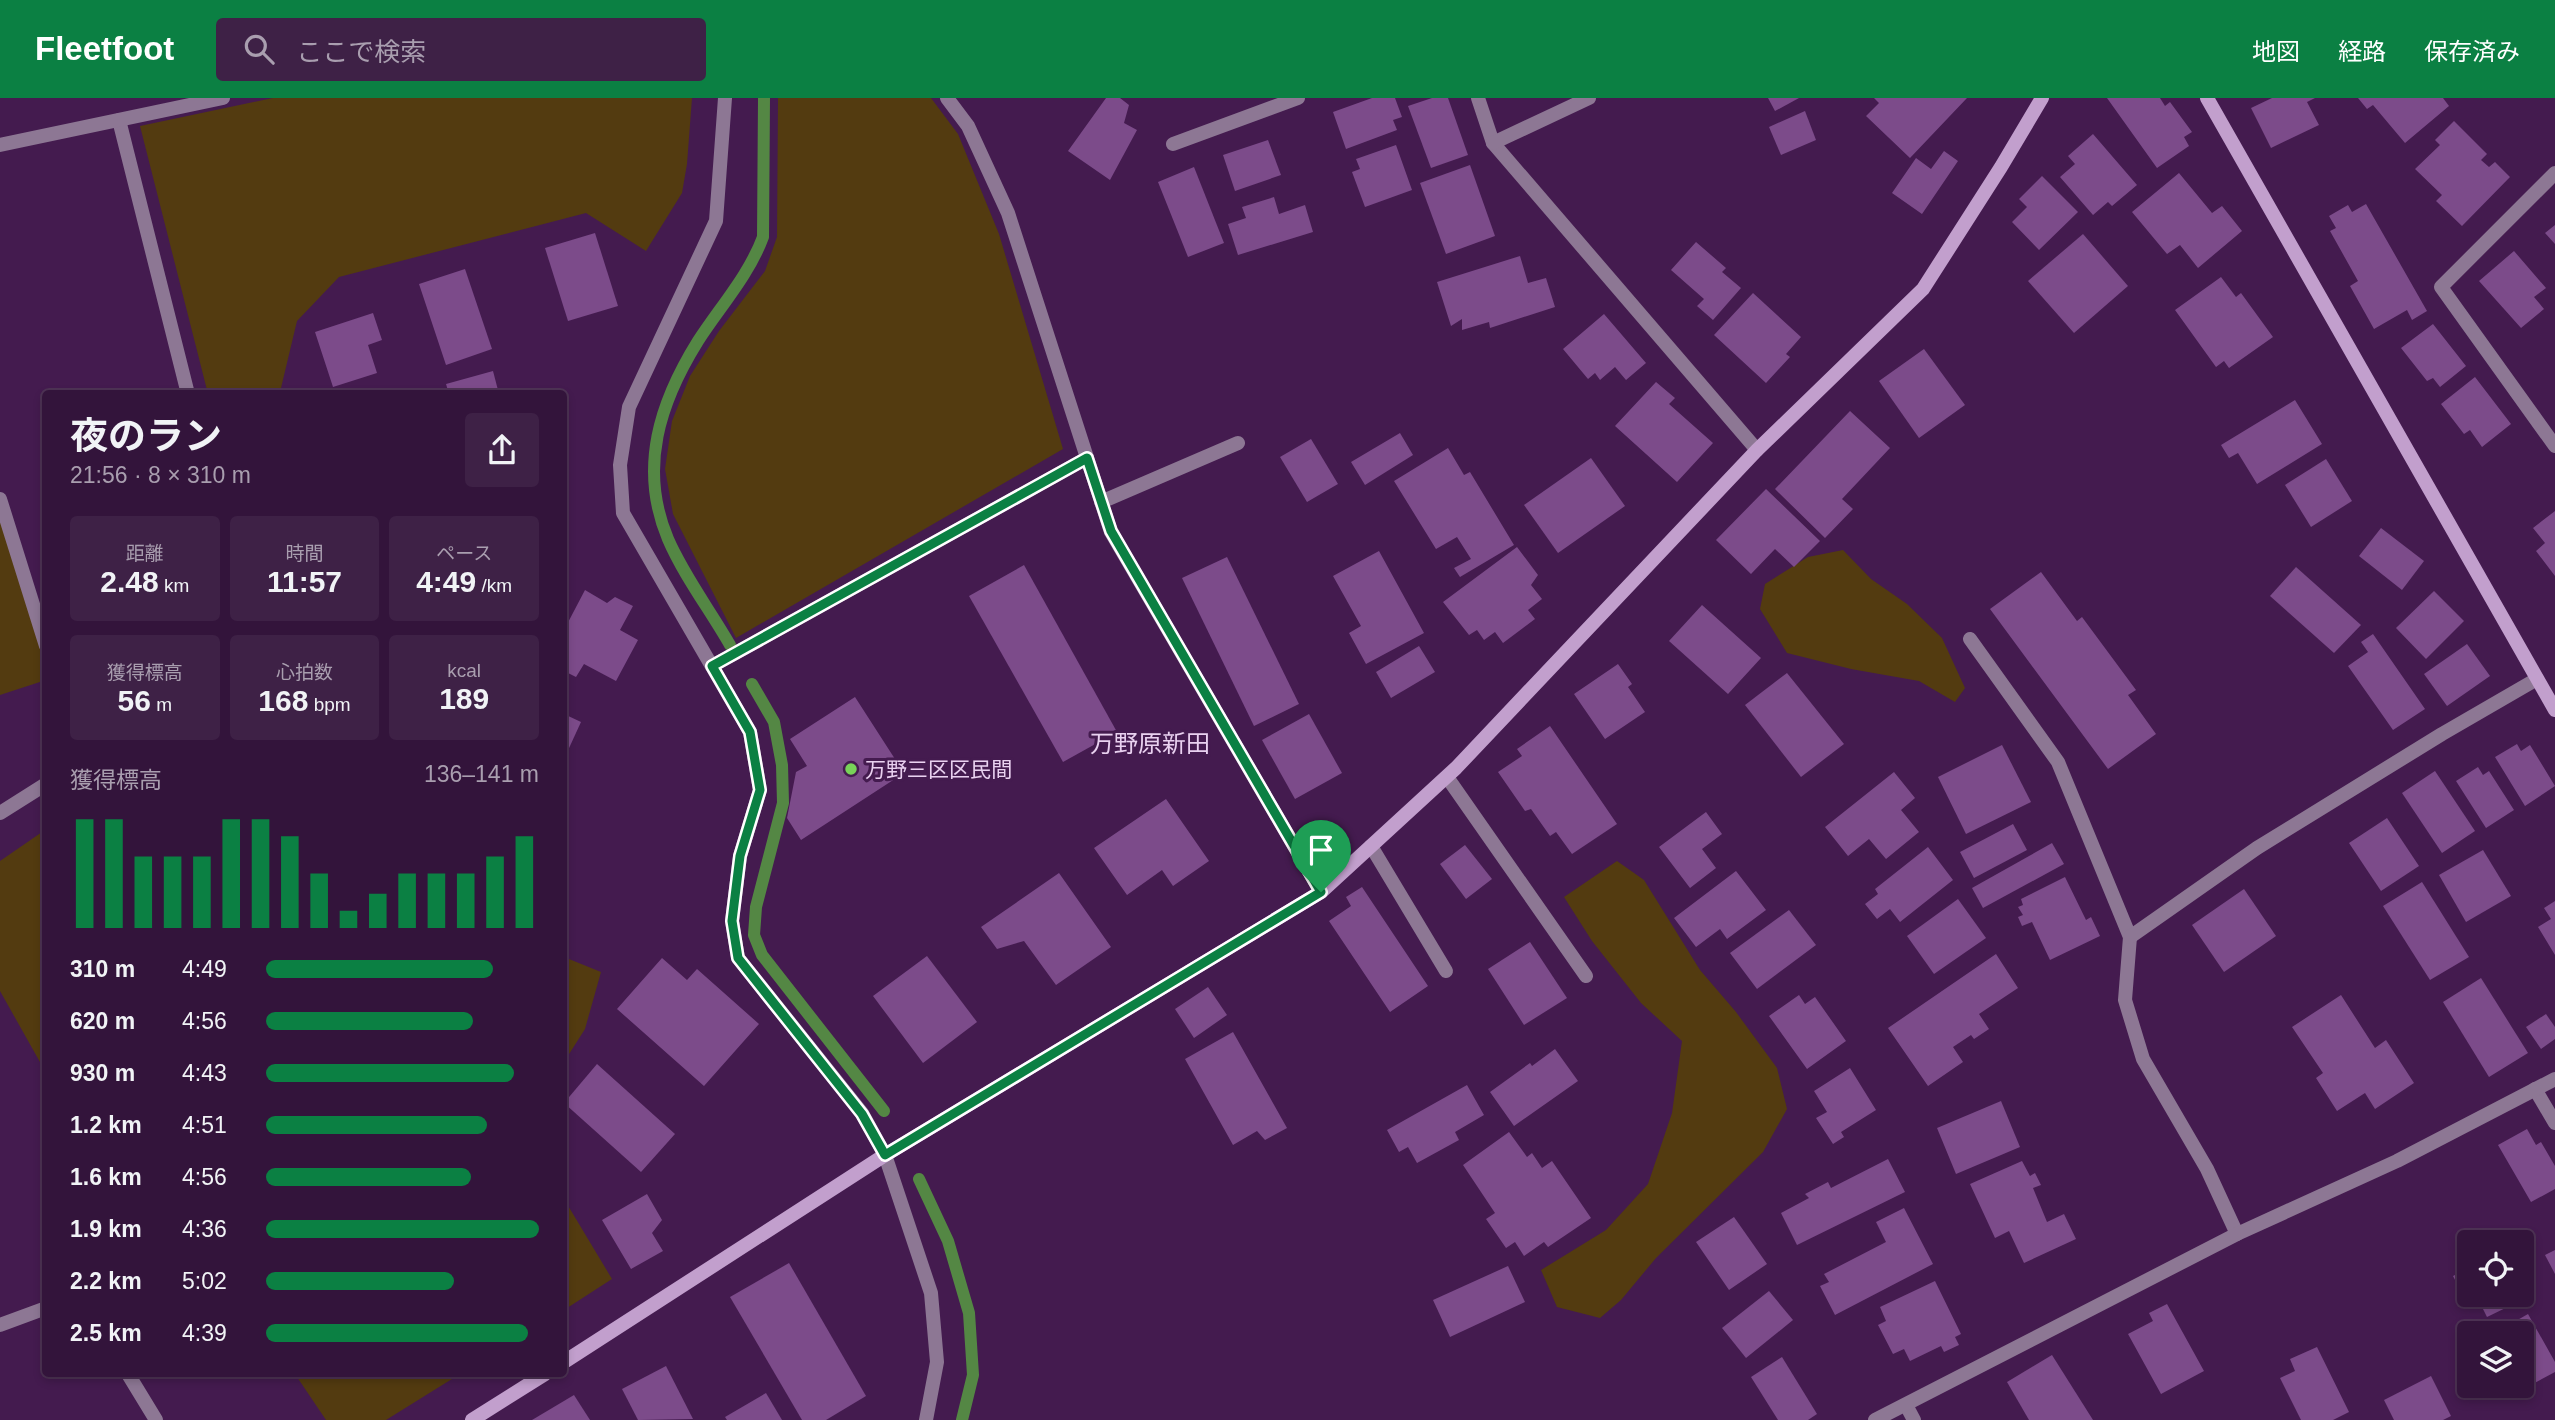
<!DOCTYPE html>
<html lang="ja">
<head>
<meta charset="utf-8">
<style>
	:root { --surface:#33143b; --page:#3e2146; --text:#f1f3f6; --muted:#a99eaf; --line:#4e3355; --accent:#0b8043 }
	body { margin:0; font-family:Arial,"Noto Sans JP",sans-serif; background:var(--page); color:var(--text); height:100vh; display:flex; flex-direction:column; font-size:26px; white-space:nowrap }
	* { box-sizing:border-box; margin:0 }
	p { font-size:23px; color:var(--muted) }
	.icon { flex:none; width:38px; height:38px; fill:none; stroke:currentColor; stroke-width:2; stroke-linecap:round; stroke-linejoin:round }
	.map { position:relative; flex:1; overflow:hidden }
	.drawer { position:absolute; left:42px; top:292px; width:525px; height:987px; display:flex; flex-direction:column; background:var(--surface); border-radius:7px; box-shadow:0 4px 10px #0003,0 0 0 2px var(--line) }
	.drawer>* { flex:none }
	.controls { position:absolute; left:2457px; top:1132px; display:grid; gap:14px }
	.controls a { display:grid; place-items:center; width:77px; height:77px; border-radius:7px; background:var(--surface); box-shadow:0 4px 10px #0003,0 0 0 2px var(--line); font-size:35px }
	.pin { position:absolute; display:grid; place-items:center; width:60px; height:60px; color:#fff; margin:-72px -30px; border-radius:50% 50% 50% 0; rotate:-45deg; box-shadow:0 0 7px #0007 }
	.pin .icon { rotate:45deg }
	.round { display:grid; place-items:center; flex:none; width:74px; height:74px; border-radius:7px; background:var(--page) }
	.overview { display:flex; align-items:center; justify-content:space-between; height:119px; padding:0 28px }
	h1 { font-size:38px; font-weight:700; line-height:52px }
	.figures { display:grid; grid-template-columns:repeat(3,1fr); gap:10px; height:119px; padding:7px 28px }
	.figures div { display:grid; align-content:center; border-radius:7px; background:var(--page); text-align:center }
	.figures b { font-size:30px; font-weight:700 }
	.figures small { font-size:19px; font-weight:400 }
	.figures p { font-size:19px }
	.chart { height:196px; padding:14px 28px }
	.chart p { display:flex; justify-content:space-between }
	.chart svg { width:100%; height:126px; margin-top:7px; stroke:var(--accent); stroke-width:6 }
	ul { padding:0 28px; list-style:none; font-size:23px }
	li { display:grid; grid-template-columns:112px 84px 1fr; align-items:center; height:52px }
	li i { height:18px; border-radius:9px; background:var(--accent) }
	header { display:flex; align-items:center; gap:42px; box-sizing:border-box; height:98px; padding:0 35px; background:var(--accent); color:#fff }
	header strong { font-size:33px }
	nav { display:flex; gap:38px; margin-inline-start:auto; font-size:24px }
	.search { width:490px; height:63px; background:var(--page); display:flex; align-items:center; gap:18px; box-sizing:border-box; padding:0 24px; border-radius:7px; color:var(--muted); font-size:26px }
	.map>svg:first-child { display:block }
</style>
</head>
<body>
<header>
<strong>Fleetfoot</strong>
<div class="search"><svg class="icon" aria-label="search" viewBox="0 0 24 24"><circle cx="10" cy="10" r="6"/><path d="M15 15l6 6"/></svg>ここで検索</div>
<nav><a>地図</a><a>経路</a><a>保存済み</a></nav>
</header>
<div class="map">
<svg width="2555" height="1322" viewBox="0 0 2555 1322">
	<rect width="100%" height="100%" fill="#441b4f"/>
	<!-- green -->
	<g fill="#533b10">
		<path d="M273,0H692L687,66L682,95L646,153L586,115L339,179L297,223L281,290L282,296H208L140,28Z"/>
		<path d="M778,0H931L958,36L999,136L1063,351L736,540L673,416L665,371L672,323L690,278L719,233L765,173L777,139Z"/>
		<path d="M0,406L45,548L46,582L0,597Z"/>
		<path d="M1843,452L1871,481L1907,506L1942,540L1965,590L1955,604L1919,583L1851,571L1787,555L1760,511L1765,486L1808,459Z"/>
		<path d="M45,732V973L0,893V763Z"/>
		<path d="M1617,763L1644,782L1700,872L1736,914L1777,970L1787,1011L1763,1054L1656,1160L1621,1202L1600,1220L1557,1209L1541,1172L1606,1132L1648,1086L1672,1015L1682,943L1641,905L1592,843L1564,799Z"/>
		<path d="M564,859L601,874L585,931L564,964Z"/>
		<path d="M564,1101L612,1181L564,1212Z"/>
		<path d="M295,1276H460L386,1322H326Z"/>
	</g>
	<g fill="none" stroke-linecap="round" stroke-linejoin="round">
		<!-- stream -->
		<g stroke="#548744" stroke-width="12">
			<path d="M730,547C710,512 684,478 668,441C638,370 660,304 698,243C720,209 749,177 763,139L764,0"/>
			<path d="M752,586L774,624L782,667L783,705L756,809L754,837L762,857L884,1013"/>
			<path d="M919,1081L948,1143L969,1215L973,1277L962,1322"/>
		</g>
	</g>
	<!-- building -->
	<g fill="#7c4b8a">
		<path d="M1106,0H1120L1129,7L1124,25L1137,32L1110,82L1068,53Z"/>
		<path d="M1372,0H1395L1402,19L1393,22L1397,32L1346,51L1333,14Z"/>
		<path d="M1432,0H1448L1468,57L1431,70L1408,8Z"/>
		<path d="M1768,0H1799L1775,13Z"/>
		<path d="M1874,0H1967L1910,60L1866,18L1879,5Z"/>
		<path d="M2107,0H2160L2165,8L2170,4L2192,34L2184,39L2189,48L2157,70Z"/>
		<path d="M2272,0H2315L2307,4L2319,27L2271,50L2251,10Z"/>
		<path d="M2358,0H2443L2449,8L2405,45L2373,7L2367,11Z"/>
		<path d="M1805,13L1816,42L1781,57L1769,29Z"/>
		<path d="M2454,23L2487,56L2481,62L2489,69L2495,64L2510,79L2462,128L2436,103L2442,97L2415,71L2440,47L2435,42Z"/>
		<path d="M2093,36L2137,87L2112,108L2108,104L2093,117L2060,79L2075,66L2068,58Z"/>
		<path d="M1268,42L1281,77L1235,93L1223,57Z"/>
		<path d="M1396,47L1412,92L1365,109L1352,74L1360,71L1356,61Z"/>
		<path d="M1944,53L1958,63L1922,116L1892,95L1916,60L1931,71Z"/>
		<path d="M1470,67L1495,138L1446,156L1420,85Z"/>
		<path d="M1194,69L1224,145L1188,159L1158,84Z"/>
		<path d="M2179,75L2212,115L2222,108L2242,133L2198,170L2180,147L2167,156L2132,114Z"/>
		<path d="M2042,78L2078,114L2039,152L2012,124L2027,109L2019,101Z"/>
		<path d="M1274,99L1279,116L1305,107L1313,134L1238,157L1228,126L1246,120L1242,109Z"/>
		<path d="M2366,106L2427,213L2412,222L2407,212L2374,231L2350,188L2358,183L2330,133L2336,130L2329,118L2348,107L2352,114Z"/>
		<path d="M2555,127V146L2545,135Z"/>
		<path d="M595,135L618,208L568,223L545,150Z"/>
		<path d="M2083,136L2128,188L2074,235L2028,183Z"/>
		<path d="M1696,144L1726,170L1722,174L1741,190L1713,222L1697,208L1704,201L1671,172Z"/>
		<path d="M2514,153L2546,190L2534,199L2544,211L2521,230L2479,183Z"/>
		<path d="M1520,158L1528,185L1546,180L1555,209L1490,230L1489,224L1462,232V221L1451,228L1437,184Z"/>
		<path d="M465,171L492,251L446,267L419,186Z"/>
		<path d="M2221,179L2236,199L2241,195L2273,239L2229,270L2224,263L2216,269L2175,212Z"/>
		<path d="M1753,195L1801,239L1786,256L1790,259L1766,285L1714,237Z"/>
		<path d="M373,215L382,242L368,247L377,275L333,289L315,234Z"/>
		<path d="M1604,216L1646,265L1626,282L1615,269L1600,282L1595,275L1588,281L1563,251Z"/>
		<path d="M2433,226L2466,268L2440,289L2433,280L2427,283L2401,250Z"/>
		<path d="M1924,251L1965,307L1919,340L1879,283Z"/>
		<path d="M493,273L499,296H449L446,286Z"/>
		<path d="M2475,279L2511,326L2482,349L2470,332L2464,336L2441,306Z"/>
		<path d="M1656,284L1675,300L1669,306L1713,345L1677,384L1615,328Z"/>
		<path d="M2295,302L2322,346L2257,386L2238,355L2229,360L2221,347Z"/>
		<path d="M1850,313L1890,350L1842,401L1853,411L1825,440L1775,391Z"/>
		<path d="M1400,335L1413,357L1365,387L1351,364Z"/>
		<path d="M1311,341L1338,386L1307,404L1280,359Z"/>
		<path d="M1448,350L1464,377L1470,374L1514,447L1460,479L1454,470L1471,461L1457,439L1436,451L1394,383Z"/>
		<path d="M1591,360L1625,408L1558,455L1524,407Z"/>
		<path d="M2326,361L2352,403L2311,429L2285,387Z"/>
		<path d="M1766,391L1820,443L1794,469L1775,451L1751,476L1716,442Z"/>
		<path d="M2555,413V478L2536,453L2545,445L2533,430Z"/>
		<path d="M2381,430L2424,463L2402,492L2359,458Z"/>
		<path d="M1517,449L1538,477L1531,487L1542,501L1528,512L1535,521L1503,545L1495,534L1484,542L1477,532L1469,537L1443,504Z"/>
		<path d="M1379,453L1424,535L1366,566L1349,535L1361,528L1333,478Z"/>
		<path d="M1227,459L1299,606L1254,628L1182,480Z"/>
		<path d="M1024,467L1117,634L1063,664L969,498Z"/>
		<path d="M2296,469L2361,527L2334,555L2270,498Z"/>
		<path d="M2041,474L2077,523L2082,519L2136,592L2128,597L2156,636L2108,671L1990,511Z"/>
		<path d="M585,492L607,505L615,499L633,508L620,532L638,542L616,583L584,566L576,579L564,573V532Z"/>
		<path d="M2434,493L2464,523L2426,561L2396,530Z"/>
		<path d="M1702,507L1761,560L1728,596L1669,543Z"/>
		<path d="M2373,536L2425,611L2393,632L2348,568L2368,554L2361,544Z"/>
		<path d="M2467,546L2490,578L2447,608L2424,576Z"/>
		<path d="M1419,548L1435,574L1391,600L1376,574Z"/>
		<path d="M1618,566L1632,586L1628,589L1645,614L1605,641L1574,596Z"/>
		<path d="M1787,575L1844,646L1801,679L1745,607Z"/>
		<path d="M855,599L904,675L801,742L787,720L796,674L807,668L790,641Z"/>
		<path d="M564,616L581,624L564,661Z"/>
		<path d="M1309,616L1342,675L1295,701L1262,642Z"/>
		<path d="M1550,628L1617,726L1572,756L1556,734L1550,738L1531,711L1525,713L1498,674L1522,658L1517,651Z"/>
		<path d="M2517,646L2521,653L2530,647L2555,688L2525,708L2495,659Z"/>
		<path d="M2002,647L2031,704L1966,736L1938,679Z"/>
		<path d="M2478,669L2483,677L2489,673L2514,712L2486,730L2456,683Z"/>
		<path d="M2435,673L2475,733L2442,755L2402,695Z"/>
		<path d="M1894,674L1915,700L1901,712L1919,734L1886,761L1869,741L1848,758L1825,729Z"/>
		<path d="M1166,701L1209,763L1173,788L1162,772L1127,797L1094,750Z"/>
		<path d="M1706,714L1722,736L1702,751L1716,770L1690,790L1659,749Z"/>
		<path d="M2387,720L2419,768L2381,793L2349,745Z"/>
		<path d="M2013,726L2027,752L1974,780L1960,754Z"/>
		<path d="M2052,745L2064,766L1983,810L1972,790Z"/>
		<path d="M1465,747L1492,781L1466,801L1440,766Z"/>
		<path d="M1928,749L1953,782L1900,824L1890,811L1877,821L1865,806L1878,796L1875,791Z"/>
		<path d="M2483,752L2511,798L2466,824L2439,777Z"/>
		<path d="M1736,773L1766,812L1727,841L1720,831L1696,849L1674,820Z"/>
		<path d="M1059,775L1111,849L1056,887L1024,843L997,851L981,829Z"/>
		<path d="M2065,779L2086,822L2091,819L2100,838L2050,862L2032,824L2022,828L2018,819L2023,817L2018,809L2023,807L2021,801Z"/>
		<path d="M2422,784L2469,859L2430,882L2383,808Z"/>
		<path d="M1362,789L1428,888L1390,914L1329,823L1351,808L1346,799Z"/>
		<path d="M2244,791L2276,838L2224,874L2192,827Z"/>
		<path d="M1958,801L1986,840L1934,876L1907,838Z"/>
		<path d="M2555,803V857L2538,829L2551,821L2544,810Z"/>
		<path d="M1789,812L1816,847L1757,891L1730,855Z"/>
		<path d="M1530,844L1567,900L1524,927L1488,871Z"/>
		<path d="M1996,856L2018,890L1979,916L1989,931L1974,941L1971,937L1953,949L1963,964L1928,988L1888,930Z"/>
		<path d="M927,858L977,924L923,965L873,898Z"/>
		<path d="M662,860L687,882L697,871L759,926L704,988L617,911Z"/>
		<path d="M2481,880L2528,955L2489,979L2443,904Z"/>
		<path d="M1208,889L1227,917L1194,940L1175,911Z"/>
		<path d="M1799,897L1805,906L1815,899L1846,943L1807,971L1769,918Z"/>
		<path d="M2341,897L2375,950L2386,942L2414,985L2375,1011L2365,995L2337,1013L2316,980L2323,975L2292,929Z"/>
		<path d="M2546,916L2555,929V941L2541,951L2526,929Z"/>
		<path d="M1233,934L1287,1030L1265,1042L1257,1033L1233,1047L1185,961Z"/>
		<path d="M1555,951L1578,983L1514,1028L1490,994L1530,965L1532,968Z"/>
		<path d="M597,966L675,1036L641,1074L564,1005Z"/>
		<path d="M1850,970L1876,1012L1841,1034L1844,1039L1833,1046L1816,1020L1827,1014L1814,993Z"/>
		<path d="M1467,987L1484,1017L1455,1034L1459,1042L1417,1065L1408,1049L1399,1054L1387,1032Z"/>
		<path d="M2001,1003L2020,1049L1956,1076L1937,1030Z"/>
		<path d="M2527,1031L2536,1047L2541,1044L2555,1068V1091L2531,1104L2498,1047Z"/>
		<path d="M1509,1034L1527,1059L1532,1055L1542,1070L1552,1063L1591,1120L1548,1149L1544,1144L1524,1158L1515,1144L1506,1150L1486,1121L1495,1115L1463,1067Z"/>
		<path d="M1888,1061L1905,1094L1797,1147L1781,1115L1809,1100L1805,1096L1828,1084L1831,1090Z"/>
		<path d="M2022,1063L2030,1078L2035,1075L2041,1087L2033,1090L2047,1124L2064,1116L2076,1141L2024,1165L2009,1133L1995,1140L1970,1086Z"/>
		<path d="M647,1096L662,1122L652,1135L663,1153L631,1171L602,1122Z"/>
		<path d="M1904,1110L1933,1166L1835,1217L1820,1188L1829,1184L1824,1176L1886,1144L1876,1124Z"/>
		<path d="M1734,1119L1767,1166L1729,1192L1696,1144Z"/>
		<path d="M2555,1152V1176L2545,1157Z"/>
		<path d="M789,1165L866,1298L826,1322H802L730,1199Z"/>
		<path d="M1508,1168L1525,1204L1450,1239L1433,1202Z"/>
		<path d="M2469,1170V1197H2516L2520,1203L2487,1219L2479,1203L2469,1209L2453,1178Z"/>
		<path d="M1935,1183L1961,1236L1955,1239L1959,1247L1944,1254L1941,1248L1910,1263L1904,1251L1893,1256L1878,1227L1886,1223L1880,1209Z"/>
		<path d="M1769,1193L1793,1222L1746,1260L1722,1230Z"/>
		<path d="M2167,1206L2204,1273L2161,1296L2128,1236L2153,1223L2149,1215Z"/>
		<path d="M2528,1216L2555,1264V1274L2514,1296L2510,1288H2522V1236H2493Z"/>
		<path d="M2317,1249L2349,1314L2333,1322H2301L2280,1280L2295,1273L2290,1261Z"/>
		<path d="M2052,1257L2093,1322H2029L2007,1284Z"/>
		<path d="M1782,1259L1817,1316L1808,1322H1778L1751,1279Z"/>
		<path d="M666,1268L693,1321L638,1322L622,1291Z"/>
		<path d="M2431,1278L2451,1318L2443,1322H2394L2384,1302Z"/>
		<path d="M766,1295L782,1322H727L725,1319Z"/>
		<path d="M574,1297L590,1322H532Z"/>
	</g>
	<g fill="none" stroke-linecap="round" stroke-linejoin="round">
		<!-- street -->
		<g stroke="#8d7794" stroke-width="14">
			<path d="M725,0L716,123L629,309L620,367L623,415L750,634L760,692L740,758L732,823L738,860L862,1015L885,1057L931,1195L937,1264L926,1322"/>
			<path d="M947,0L968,28L1008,115L1111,434L1321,794"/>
			<path d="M1478,0L1493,45L1757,352"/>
			<path d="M119,22L188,296"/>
			<path d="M1493,45L1589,0"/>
			<path d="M1173,46L1298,0"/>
			<path d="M0,47L223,0"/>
			<path d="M2555,75L2441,189L2555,348"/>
			<path d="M0,401L46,548"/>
			<path d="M1101,404L1238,345"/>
			<path d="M1970,541L2058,664L2130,839L2125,902L2143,961L2207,1071L2237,1136"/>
			<path d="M712,568L1087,360"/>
			<path d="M1447,679L1586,878"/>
			<path d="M0,715L46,686"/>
			<path d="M1371,748L1446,873"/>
			<path d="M2130,839L2257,750L2442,636L2537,581"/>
			<path d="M2535,991L2555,1025"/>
			<path d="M0,1227L46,1210"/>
			<path d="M128,1276L156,1322"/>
			<path d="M1906,1307L1914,1322"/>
			<path d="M1875,1322L2237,1136L2397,1063L2555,981"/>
		</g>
		<!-- secondary -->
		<g stroke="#c29fcd" stroke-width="14">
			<path d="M2207,0L2555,612"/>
			<path d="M564,1264L885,1057L1321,794L1456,670L1757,352L1923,191L2001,69L2042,0"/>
			<path d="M472,1322L545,1276"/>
		</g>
	</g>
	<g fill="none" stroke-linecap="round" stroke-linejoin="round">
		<!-- route casing -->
		<g stroke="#fff" stroke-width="14">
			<path id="route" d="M1087,360L1111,433L1321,794L885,1057L862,1016L738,860L732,823L740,758L760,692L750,634L712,568Z"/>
		</g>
		<!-- route -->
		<use href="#route" stroke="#0b8043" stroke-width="9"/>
	</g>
	<!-- markers -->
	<circle fill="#78d259" stroke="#441b4f" stroke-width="2.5" cx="851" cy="671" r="7"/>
	<g text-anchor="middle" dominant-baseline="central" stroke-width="6" stroke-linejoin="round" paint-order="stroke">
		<!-- poi labels -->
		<g font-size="21" fill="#e9d1f0" stroke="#441b4f" text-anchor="start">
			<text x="865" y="671">万野三区区民間</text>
		</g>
		<!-- quarter labels -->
		<g font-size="24" fill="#e9d1f0" stroke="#441b4f">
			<text x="1150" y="645">万野原新田</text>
		</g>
	</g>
</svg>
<div class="controls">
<a><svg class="icon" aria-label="locate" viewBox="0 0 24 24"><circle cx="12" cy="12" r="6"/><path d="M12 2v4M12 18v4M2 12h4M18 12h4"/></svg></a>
<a><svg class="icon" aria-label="layers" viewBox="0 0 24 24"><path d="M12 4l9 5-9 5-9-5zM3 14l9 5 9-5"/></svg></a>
</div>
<div class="pin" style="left:1321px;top:794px;background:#1e9e55"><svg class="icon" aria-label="arrive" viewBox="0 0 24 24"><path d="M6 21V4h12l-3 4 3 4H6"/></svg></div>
<section class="drawer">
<div class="overview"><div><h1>夜のラン</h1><p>21:56 · 8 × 310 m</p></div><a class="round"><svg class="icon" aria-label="share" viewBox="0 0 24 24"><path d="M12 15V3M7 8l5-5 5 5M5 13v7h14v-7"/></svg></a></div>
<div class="figures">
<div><p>距離</p><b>2.48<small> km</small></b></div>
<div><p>時間</p><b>11:57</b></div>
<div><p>ペース</p><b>4:49<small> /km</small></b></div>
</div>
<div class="figures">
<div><p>獲得標高</p><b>56<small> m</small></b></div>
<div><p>心拍数</p><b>168<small> bpm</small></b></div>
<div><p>kcal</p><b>189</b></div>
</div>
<div class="chart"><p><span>獲得標高</span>136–141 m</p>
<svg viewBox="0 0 160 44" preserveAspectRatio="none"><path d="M5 44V6M15 44V6M25 44V19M35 44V19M45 44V19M55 44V6M65 44V6M75 44V12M85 44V25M95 44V38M105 44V32M115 44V25M125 44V25M135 44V25M145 44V19M155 44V12"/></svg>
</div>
<ul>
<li><b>310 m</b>4:49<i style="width:83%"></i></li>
<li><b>620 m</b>4:56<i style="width:76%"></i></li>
<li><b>930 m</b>4:43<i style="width:91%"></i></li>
<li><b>1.2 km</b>4:51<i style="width:81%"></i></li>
<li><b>1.6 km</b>4:56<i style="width:75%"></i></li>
<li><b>1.9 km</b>4:36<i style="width:100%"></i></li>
<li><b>2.2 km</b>5:02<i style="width:69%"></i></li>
<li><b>2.5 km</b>4:39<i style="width:96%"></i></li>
</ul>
</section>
</div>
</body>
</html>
